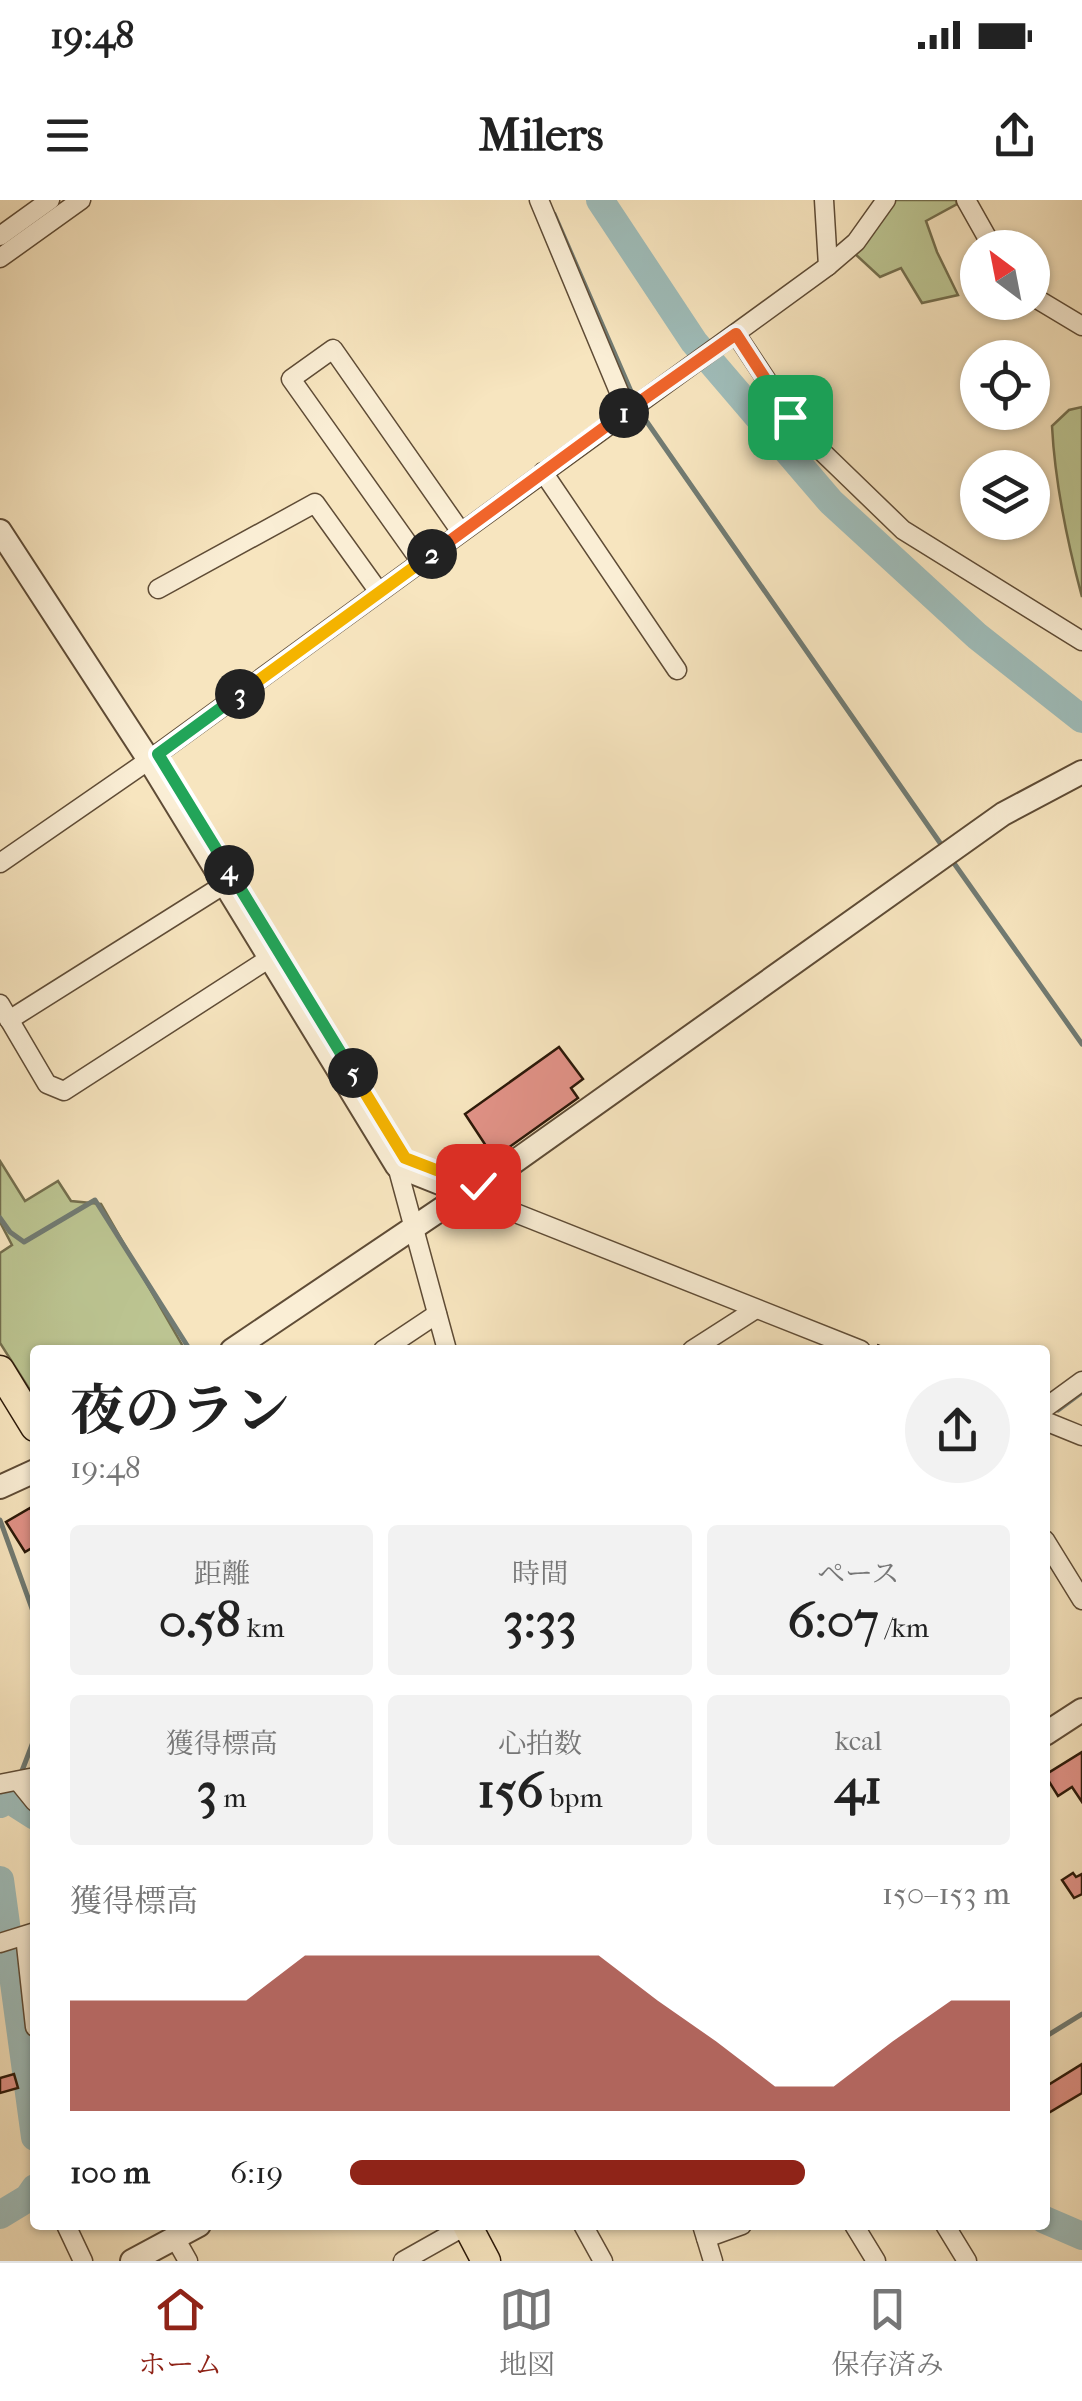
<!DOCTYPE html>
<html lang="ja">
<head>
<meta charset="utf-8">
<style>
	:root { --surface:#fff; --page:#f2f2f2; --text:#222; --muted:#767676; --line:#e0e0e0; --accent:#8f2418 }
	body { margin:0; font-family:"IM FELL French Canon","Noto Serif JP",serif; background:var(--page); color:var(--text); height:100vh; display:flex; flex-direction:column; font-size:38px; white-space:nowrap }
	* { box-sizing:border-box; margin:0 }
	p { font-size:32px; color:var(--muted) }
	.icon { flex:none; width:55px; height:55px; fill:none; stroke:currentColor; stroke-width:2; stroke-linecap:round; stroke-linejoin:round }
	.map { position:relative; flex:1; overflow:hidden }
	.details { position:absolute; left:30px; top:1145px; width:1020px; height:885px; display:flex; flex-direction:column; background:var(--surface); border-radius:10px; box-shadow:0 2px 8px #0004 }
	.details>* { flex:none }
	.needle { width:65px; rotate:328deg }
	.fabs { position:absolute; left:960px; top:30px; display:grid; gap:20px }
	.fabs a { display:grid; place-items:center; width:90px; height:90px; border-radius:50%; background:var(--surface); box-shadow:0 2px 8px #0004; font-size:50px }
	.pin { position:absolute; display:grid; place-items:center; width:85px; height:85px; color:#fff; margin:-42px; border-radius:20px; box-shadow:0 5px 15px #0006 }
	.km { position:absolute; width:50px; height:50px; margin:-25px; border-radius:50%; background:#222; color:#fff; font-size:28px; line-height:50px; text-align:center }
	.round { display:grid; place-items:center; flex:none; width:105px; height:105px; border-radius:52px; background:var(--page) }
	.summary { display:flex; align-items:center; justify-content:space-between; height:170px; padding:0 40px }
	h1 { font-size:55px; font-weight:700; line-height:75px }
	.stats { display:grid; grid-template-columns:repeat(3,1fr); gap:15px; height:170px; padding:10px 40px }
	.stats div { display:grid; align-content:center; border-radius:10px; background:var(--page); text-align:center }
	.stats b { font-size:50px; font-weight:700 }
	.stats small { font-size:28px; font-weight:400 }
	.stats p { font-size:28px }
	.chart { height:280px; padding:20px 40px }
	.chart p { display:flex; justify-content:space-between }
	.chart svg { width:100%; height:180px; margin-top:10px; fill:var(--accent); opacity:.7 }
	ul { padding:0 40px; list-style:none; font-size:32px }
	li { display:grid; grid-template-columns:160px 120px 1fr; align-items:center; height:75px }
	li i { height:25px; border-radius:12px; background:var(--accent) }
	.status { display:flex; justify-content:space-between; align-items:center; height:70px; padding:0 50px; background:var(--surface); direction:ltr }
	.status svg { height:28px; fill:currentColor }
	header { display:flex; justify-content:space-between; align-items:center; height:130px; padding:0 40px; background:var(--surface); font-size:45px; font-weight:700 }
	.tabs { display:flex; justify-content:space-around; align-items:center; height:140px; border-top:2px solid var(--line); background:var(--surface); font-size:28px; color:var(--muted) }
	.tabs a { display:grid; justify-items:center; gap:5px }
	.tabs .current { color:var(--accent) }
	.map>svg:first-child { display:block }
</style>
</head>
<body>
<div class="status"><b>19:48</b><svg viewBox="0 0 49 12"><path d="M0 12V9h3v3zM5 12V6h3v6zM10 12V3h3v9zM15 12V0h3v12zM26 1h20v11H26zM47 4h2v5h-2z"/></svg></div>
<header><svg class="icon" aria-label="menu" viewBox="0 0 24 24"><path d="M4 6h16M4 12h16M4 18h16"/></svg>Milers<svg class="icon" aria-label="share" viewBox="0 0 24 24"><path d="M12 15V3M7 8l5-5 5 5M5 13v7h14v-7"/></svg></header>
<div class="map">
<svg width="1082" height="2061" viewBox="0 0 1082 2061">
	<rect width="100%" height="100%" fill="#f7e5bf"/>
	<filter id="stains"><feTurbulence type="fractalNoise" baseFrequency=".002" numOctaves="4"/><feColorMatrix values="0 0 0 0 .2 0 0 0 0 .09 0 0 0 0 .02 0 0 0 .5 -.17"/></filter>
	<radialGradient id="worn" r=".72"><stop offset=".6" stop-color="#630" stop-opacity="0"/><stop offset="1" stop-color="#630" stop-opacity=".3"/></radialGradient>
	<!-- green -->
	<g fill="#bcc592" stroke="#746f4e" stroke-width="2.5">
		<path d="M895,0H956L957,4L926,21L937,52L958,95L922,103L901,68L880,77L853,52L873,33Z"/>
		<path d="M1082,207V397C1067,341 1055,285 1052,226L1069,210Z"/>
		<path d="M0,961L25,1001L58,981L71,1001L101,1004L185,1150H35V1198L0,1143V1053L12,1045L0,1022Z"/>
	</g>
	<g fill="none" stroke-linecap="round" stroke-linejoin="round">
		<!-- stream -->
		<g stroke="#717b73" stroke-width="5">
			<path d="M554,14L640,212L945,650"/>
			<path d="M951,659L1082,844"/>
			<path d="M0,1018L10,1032L24,1042L95,1000L190,1150"/>
			<path d="M1058,1210L1082,1192"/>
			<path d="M0,1320L35,1417"/>
			<path d="M20,1576L35,1537"/>
			<path d="M7,1598L14,1586"/>
			<path d="M1045,1837L1082,1814"/>
		</g>
		<!-- river -->
		<g stroke="#9fbdba" stroke-width="28">
			<path d="M600,0L694,142L831,302L977,436L1082,519"/>
			<path d="M0,1604L7,1598L35,1616"/>
			<path d="M0,1680L35,1937"/>
			<path d="M0,2015L28,1998L35,1988"/>
			<path d="M1045,2020L1082,2036"/>
		</g>
	</g>
	<!-- building -->
	<g fill="#e19287" stroke="#2c1909" stroke-width="2.5">
		<path d="M559,847L583,879L571,888L578,898L494,958L465,914Z"/>
		<path d="M30,1308L35,1317V1346L25,1352L6,1322Z"/>
		<path d="M1082,1552V1602L1072,1587L1058,1596L1045,1575Z"/>
		<path d="M1073,1673L1076,1677L1082,1674V1694L1074,1698L1062,1680Z"/>
		<path d="M1082,1864V1893L1045,1915V1887Z"/>
		<path d="M14,1874L18,1888L0,1893V1878Z"/>
	</g>
	<g fill="none" stroke-linecap="round" stroke-linejoin="round">
		<!-- minor casing -->
		<g stroke="#5f4c36" stroke-width="21">
			<g id="minor">
				<path d="M539,0L627,211"/>
				<path d="M824,0L828,66"/>
				<path d="M966,0L993,48"/>
				<path d="M0,36L50,0"/>
				<path d="M0,58L81,0"/>
				<path d="M1032,96L1082,126"/>
				<path d="M736,134L791,217L812,242L903,330L1082,441"/>
				<path d="M543,272L677,470"/>
				<path d="M421,362L291,179L333,149L461,332"/>
				<path d="M158,389L315,303L379,392"/>
				<path d="M0,663L149,560L828,66L856,42L886,0"/>
				<path d="M0,804L47,884L64,891L270,758"/>
				<path d="M9,820L225,684"/>
				<path d="M397,966L447,1150"/>
				<path d="M465,993L861,1150"/>
				<path d="M383,1150L437,1114"/>
				<path d="M692,1150L756,1109"/>
				<path d="M1045,1208L1082,1181"/>
				<path d="M1045,1221L1082,1236"/>
				<path d="M1045,1340L1082,1400"/>
				<path d="M18,1581L35,1602"/>
				<path d="M0,1584L35,1577"/>
				<path d="M25,1736L35,1827"/>
				<path d="M0,1743L35,1732"/>
				<path d="M66,2025L83,2061"/>
				<path d="M583,2025L603,2061"/>
				<path d="M702,2025L713,2061"/>
				<path d="M854,2025L876,2061"/>
				<path d="M945,2025L967,2061"/>
				<path d="M175,2038L188,2061"/>
				<path d="M706,2038L742,2025"/>
				<path d="M403,2061L467,2025"/>
			</g>
		</g>
		<!-- tertiary casing -->
		<g stroke="#5f4c36" stroke-width="26">
			<g id="tertiary">
				<path d="M0,331L149,560L397,966L465,993"/>
				<path d="M232,1150L465,993L479,987L1003,614L1082,572"/>
				<path d="M0,1287L35,1271"/>
				<path d="M1045,1534L1082,1510"/>
				<path d="M132,2061L199,2025"/>
			</g>
		</g>
		<!-- primary casing -->
		<g stroke="#2c1909" stroke-width="31">
			<g id="primary">
				<path d="M0,1170L35,1227"/>
				<path d="M467,2025L486,2061"/>
			</g>
		</g>
		<!-- path -->
		<path stroke="#2c1909" stroke-width="2.5" stroke-dasharray="8 5" stroke-linecap="butt" d="M877,1145L890,1150"/>
		<!-- minor -->
		<use href="#minor" stroke="#faeed5" stroke-width="18"/>
		<!-- tertiary -->
		<use href="#tertiary" stroke="#faeed5" stroke-width="22"/>
		<!-- primary -->
		<use href="#primary" stroke="#f7e5bf" stroke-width="28"/>
	</g>
	<g fill="none" stroke-linecap="round" stroke-linejoin="round">
		<!-- split-1 casing -->
		<g stroke="#fff" stroke-width="20">
			<path id="split-1" d="M624,213L736,134L790,217"/>
		</g>
		<!-- split-2 casing -->
		<g stroke="#fff" stroke-width="20">
			<path id="split-2" d="M432,354L624,213"/>
		</g>
		<!-- split-3 casing -->
		<g stroke="#fff" stroke-width="20">
			<path id="split-3" d="M240,494L432,354"/>
		</g>
		<!-- split-4 casing -->
		<g stroke="#fff" stroke-width="20">
			<path id="split-4" d="M229,670L158,554L240,494"/>
		</g>
		<!-- split-5 casing -->
		<g stroke="#fff" stroke-width="20">
			<path id="split-5" d="M229,670L353,873"/>
		</g>
		<!-- split-6 casing -->
		<g stroke="#fff" stroke-width="20">
			<path id="split-6" d="M353,873L405,958L478,986"/>
		</g>
		<!-- split-1 -->
		<use href="#split-1" stroke="#f0652b" stroke-width="12"/>
		<!-- split-2 -->
		<use href="#split-2" stroke="#f0652b" stroke-width="12"/>
		<!-- split-3 -->
		<use href="#split-3" stroke="#f5b400" stroke-width="12"/>
		<!-- split-4 -->
		<use href="#split-4" stroke="#22a559" stroke-width="12"/>
		<!-- split-5 -->
		<use href="#split-5" stroke="#22a559" stroke-width="12"/>
		<!-- split-6 -->
		<use href="#split-6" stroke="#f5b400" stroke-width="12"/>
	</g>
	<rect width="100%" height="100%" filter="url(#stains)"/>
	<rect width="100%" height="100%" fill="url(#worn)"/>
</svg>
<div class="fabs">
<a><svg class="needle" viewBox="-14 -14 28 28"><path d="M0-13l5 13h-10z" fill="#e53935"/><path d="M0 13l5-13h-10z" fill="#767676"/></svg></a>
<a><svg class="icon" aria-label="locate" viewBox="0 0 24 24"><circle cx="12" cy="12" r="6"/><path d="M12 2v4M12 18v4M2 12h4M18 12h4"/></svg></a>
<a><svg class="icon" aria-label="layers" viewBox="0 0 24 24"><path d="M12 4l9 5-9 5-9-5zM3 14l9 5 9-5"/></svg></a>
</div>
<div class="pin" style="left:790px;top:217px;background:#1e9e55"><svg class="icon" aria-label="arrive" viewBox="0 0 24 24"><path d="M6 21V4h12l-3 4 3 4H6"/></svg></div>
<div class="pin" style="left:478px;top:986px;background:#d93025"><svg class="icon" aria-label="check" viewBox="0 0 24 24"><path d="M5 12l5 5 9-10"/></svg></div>
<b class="km" style="left:624px;top:213px">1</b>
<b class="km" style="left:432px;top:354px">2</b>
<b class="km" style="left:240px;top:494px">3</b>
<b class="km" style="left:229px;top:670px">4</b>
<b class="km" style="left:353px;top:873px">5</b>
<section class="details">
<div class="summary"><div><h1>夜のラン</h1><p>19:48</p></div><a class="round"><svg class="icon" aria-label="share" viewBox="0 0 24 24"><path d="M12 15V3M7 8l5-5 5 5M5 13v7h14v-7"/></svg></a></div>
<div class="stats">
<div><p>距離</p><b>0.58<small> km</small></b></div>
<div><p>時間</p><b>3:33</b></div>
<div><p>ペース</p><b>6:07<small> /km</small></b></div>
</div>
<div class="stats">
<div><p>獲得標高</p><b>3<small> m</small></b></div>
<div><p>心拍数</p><b>156<small> bpm</small></b></div>
<div><p>kcal</p><b>41</b></div>
</div>
<div class="chart"><p><span>獲得標高</span>150–153 m</p>
<svg viewBox="0 0 160 44" preserveAspectRatio="none"><path d="M0 44V17L10 17L20 17L30 17L40 6L50 6L60 6L70 6L80 6L90 6L100 17L110 27L120 38L130 38L140 27L150 17L160 17V44z"/></svg>
</div>
<ul>
<li><b>100 m</b>6:19<i style="width:69%"></i></li>
</ul>
</section>
</div>
<nav class="tabs">
<a class="current"><svg class="icon" aria-label="home" viewBox="0 0 24 24"><path d="M3 11l9-7 9 7M6 9v11h12V9"/></svg>ホーム</a>
<a><svg class="icon" aria-label="map" viewBox="0 0 24 24"><path d="M3 6l6-2 6 2 6-2v14l-6 2-6-2-6 2zM9 4v14M15 6v14"/></svg>地図</a>
<a><svg class="icon" aria-label="saved" viewBox="0 0 24 24"><path d="M7 4h10v16l-5-4-5 4z"/></svg>保存済み</a>
</nav>
</body>
</html>
